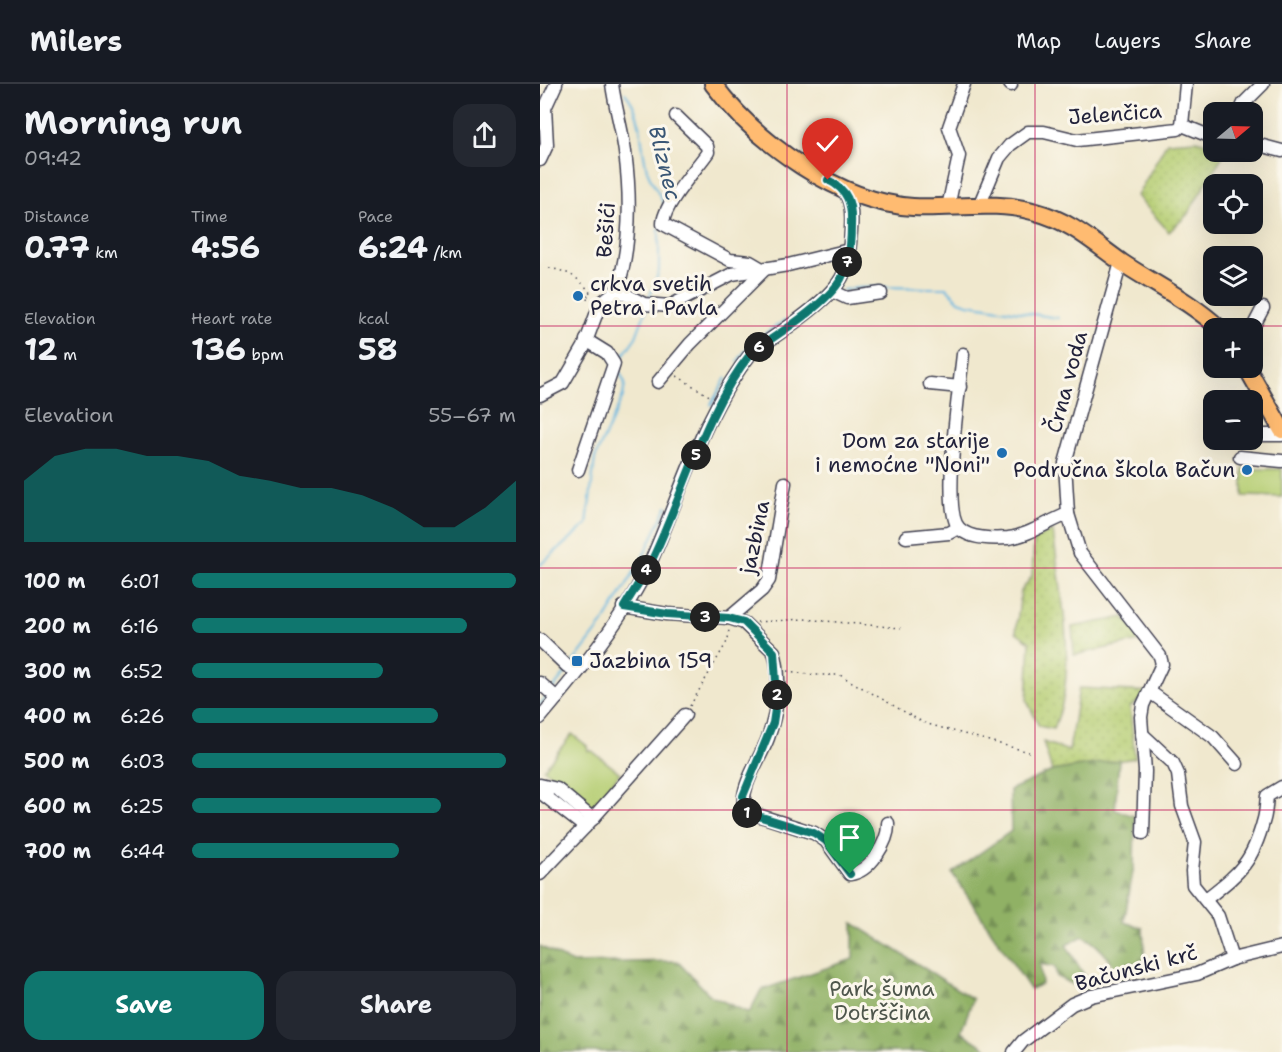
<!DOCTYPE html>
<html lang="en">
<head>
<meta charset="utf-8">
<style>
	:root { --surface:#171b24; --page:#242831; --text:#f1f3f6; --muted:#9ea1a6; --line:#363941; --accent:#0f766e }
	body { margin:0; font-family:"Shantell Sans",sans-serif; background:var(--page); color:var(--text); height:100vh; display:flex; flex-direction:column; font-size:22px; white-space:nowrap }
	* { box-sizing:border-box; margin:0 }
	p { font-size:20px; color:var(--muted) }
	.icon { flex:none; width:33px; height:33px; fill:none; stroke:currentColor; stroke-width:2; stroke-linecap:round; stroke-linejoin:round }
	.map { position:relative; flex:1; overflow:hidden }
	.details { display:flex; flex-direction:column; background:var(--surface); width:540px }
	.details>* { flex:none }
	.needle { width:39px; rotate:71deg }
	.fabs { position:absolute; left:663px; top:18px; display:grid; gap:12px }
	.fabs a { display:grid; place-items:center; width:60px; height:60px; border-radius:12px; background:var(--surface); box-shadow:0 6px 24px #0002; font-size:30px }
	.pin { position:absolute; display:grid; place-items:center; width:51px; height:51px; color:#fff; margin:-62px -26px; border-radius:50% 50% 50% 0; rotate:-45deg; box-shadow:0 0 6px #0007 }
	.pin .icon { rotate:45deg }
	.km { position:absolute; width:30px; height:30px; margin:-15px; border-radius:50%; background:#222; color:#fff; font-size:16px; line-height:30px; text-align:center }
	.round { display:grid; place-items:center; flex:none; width:63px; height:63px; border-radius:18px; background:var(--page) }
	.summary { display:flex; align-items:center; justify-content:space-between; height:102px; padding:0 24px }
	h1 { font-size:33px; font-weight:700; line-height:45px }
	.metrics { display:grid; grid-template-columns:repeat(3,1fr); gap:9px; height:102px; padding:6px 24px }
	.metrics div { display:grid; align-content:center }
	.metrics b { font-size:30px; font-weight:700 }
	.metrics small { font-size:16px; font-weight:400 }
	.metrics p { font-size:16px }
	.chart { height:168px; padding:12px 24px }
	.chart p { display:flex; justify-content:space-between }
	.chart svg { width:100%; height:108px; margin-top:6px; fill:var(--accent); opacity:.7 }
	.primary-button { display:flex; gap:12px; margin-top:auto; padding:12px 24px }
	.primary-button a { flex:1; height:69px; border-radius:18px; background:var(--accent); color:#fff; font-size:24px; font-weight:700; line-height:69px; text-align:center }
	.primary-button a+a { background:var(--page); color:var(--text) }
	ul { padding:0 24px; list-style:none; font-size:20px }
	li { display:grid; grid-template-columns:96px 72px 1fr; align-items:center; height:45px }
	li i { height:15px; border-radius:8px; background:var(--accent) }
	header { display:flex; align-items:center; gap:36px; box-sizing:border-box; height:84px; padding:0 30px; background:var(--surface); border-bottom:2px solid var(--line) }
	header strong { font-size:28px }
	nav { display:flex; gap:33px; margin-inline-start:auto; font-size:21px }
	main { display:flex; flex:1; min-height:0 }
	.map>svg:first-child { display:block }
</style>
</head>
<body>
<header>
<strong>Milers</strong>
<nav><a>Map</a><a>Layers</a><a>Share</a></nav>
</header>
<main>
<section class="details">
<div class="summary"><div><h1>Morning run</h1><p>09:42</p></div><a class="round"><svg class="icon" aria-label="share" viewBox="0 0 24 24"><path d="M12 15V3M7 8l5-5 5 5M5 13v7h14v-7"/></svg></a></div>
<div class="metrics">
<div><p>Distance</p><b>0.77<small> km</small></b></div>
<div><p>Time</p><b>4:56</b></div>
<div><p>Pace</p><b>6:24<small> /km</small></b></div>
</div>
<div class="metrics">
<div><p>Elevation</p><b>12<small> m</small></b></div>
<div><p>Heart rate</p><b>136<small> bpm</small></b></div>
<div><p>kcal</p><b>58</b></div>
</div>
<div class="chart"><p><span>Elevation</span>55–67 m</p>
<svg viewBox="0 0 160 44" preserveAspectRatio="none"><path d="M0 44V19L10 9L20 6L30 6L40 9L50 9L60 11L70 17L80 19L90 22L100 22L110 25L120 30L130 38L140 38L150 30L160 19V44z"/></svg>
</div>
<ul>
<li><b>100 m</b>6:01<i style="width:100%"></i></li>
<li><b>200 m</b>6:16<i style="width:85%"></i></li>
<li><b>300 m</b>6:52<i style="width:59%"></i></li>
<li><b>400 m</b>6:26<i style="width:76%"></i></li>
<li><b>500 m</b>6:03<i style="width:97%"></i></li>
<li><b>600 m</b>6:25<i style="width:77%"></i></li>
<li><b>700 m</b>6:44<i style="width:64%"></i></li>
</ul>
<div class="primary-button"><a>Save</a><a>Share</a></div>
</section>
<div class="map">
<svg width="742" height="968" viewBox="0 0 742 968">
	<defs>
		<pattern id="grass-dots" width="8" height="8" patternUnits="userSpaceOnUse" patternTransform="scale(1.5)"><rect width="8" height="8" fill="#b6ce73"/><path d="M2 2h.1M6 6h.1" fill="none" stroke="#9cb164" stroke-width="1.8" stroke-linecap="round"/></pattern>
		<pattern id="forest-firs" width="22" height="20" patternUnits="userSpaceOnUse" patternTransform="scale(1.5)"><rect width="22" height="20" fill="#90b165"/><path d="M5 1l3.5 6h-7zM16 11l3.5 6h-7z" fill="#759054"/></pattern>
	</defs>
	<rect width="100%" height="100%" fill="#fbf7ec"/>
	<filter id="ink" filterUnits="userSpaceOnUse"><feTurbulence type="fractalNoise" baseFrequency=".0167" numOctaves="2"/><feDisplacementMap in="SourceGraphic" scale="12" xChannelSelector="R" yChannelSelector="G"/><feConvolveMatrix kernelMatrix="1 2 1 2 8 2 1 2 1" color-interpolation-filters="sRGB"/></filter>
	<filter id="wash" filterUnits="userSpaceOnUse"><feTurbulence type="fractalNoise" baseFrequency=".008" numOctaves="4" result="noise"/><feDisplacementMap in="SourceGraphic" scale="24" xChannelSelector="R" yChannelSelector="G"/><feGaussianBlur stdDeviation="1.35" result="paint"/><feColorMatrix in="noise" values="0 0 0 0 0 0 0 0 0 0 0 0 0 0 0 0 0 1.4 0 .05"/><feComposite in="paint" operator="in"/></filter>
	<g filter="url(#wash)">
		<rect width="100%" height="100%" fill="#f0e8ce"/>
		<!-- grass -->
		<g fill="url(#grass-dots)" stroke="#6c7857" stroke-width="1.5">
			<path d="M656,56L673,61L674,68H685L647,131L629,148L597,112L627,58Z"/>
			<path d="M513,447C520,505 540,592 513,645L499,642L487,617L490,558L476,548L481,507L492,492L494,455Z"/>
			<path d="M584,533L604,556L534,571L532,543Z"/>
			<path d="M539,604L610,608L590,623L595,674L512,687L503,658L529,667Z"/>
		</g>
		<!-- forest -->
		<g fill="url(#forest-firs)" stroke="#596a50" stroke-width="1.5">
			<path d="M579,676L575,726L595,732L594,782L584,838L603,844L605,879H587L589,903L584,905C578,884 562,862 543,852L526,861L556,911L517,893L515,883L500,880L502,900L490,905L412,789L471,747L470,706L512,687Z"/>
			<path d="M313,839L433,915L421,948L452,968H0V862L32,879L137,877L171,912L209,929L221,906L313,875Z"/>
		</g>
		<!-- pitch -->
		<g fill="#b6ce73" stroke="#6c7857" stroke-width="1.5">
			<path d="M703,385H742V413L703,412Z"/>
			<path d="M32,650L47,662L48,667H52L80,689L54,723H51L24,702L23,698H19L4,685Z"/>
		</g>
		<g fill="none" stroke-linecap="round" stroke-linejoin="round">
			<!-- stream -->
			<g stroke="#64b6e0" stroke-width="2">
				<path d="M85,9C103,29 100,60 107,86C111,98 119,109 124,121"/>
				<path d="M303,206C338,200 372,205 407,204L419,217L428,220L518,234"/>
				<path d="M108,217L119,187V144"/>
				<path d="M198,277L211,259L245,236"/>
				<path d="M171,321L186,294"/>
				<path d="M0,481L47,440L55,374L83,312L85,299L79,287V277L96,253L106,226"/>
				<path d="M31,581L64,538L102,475L127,422"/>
				<path d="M13,605L26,588"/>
				<path d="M0,620L8,612"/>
			</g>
		</g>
	</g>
	<g filter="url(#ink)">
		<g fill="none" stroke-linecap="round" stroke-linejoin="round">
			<!-- minor casing -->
			<g stroke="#414051" stroke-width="15">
				<g id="minor">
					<path d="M72,0C75,23 82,45 85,68C91,114 91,162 77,206L104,220L130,222L192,190L248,181L309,166"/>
					<path d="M470,0L471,1"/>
					<path d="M700,28L704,19L723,0"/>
					<path d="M136,32L167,62L168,68C157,84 123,121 123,140L190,176L210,178L222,185"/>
					<path d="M642,41L646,0"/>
					<path d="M642,41L674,54"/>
					<path d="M712,59L742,67"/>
					<path d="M0,76L7,61L5,24L16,0"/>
					<path d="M439,122L459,74L470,61L488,48H504L537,56L638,45L642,41"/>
					<path d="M408,123L419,72L409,43L424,0"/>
					<path d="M581,178L525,379L528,430L540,469L620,572L622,580L603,621L601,633L605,687L603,749"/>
					<path d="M292,207L307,214L341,209"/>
					<path d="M712,245L723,224"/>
					<path d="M423,270C420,300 401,426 419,444C429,455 454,455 468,454C488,452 509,437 528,430"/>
					<path d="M118,298L150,260L226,184"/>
					<path d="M390,300L420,303"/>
					<path d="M0,311L23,299L44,263L60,220L77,206"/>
					<path d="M712,351H742"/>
					<path d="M700,373L742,377"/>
					<path d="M38,386L74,280L67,269L46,256"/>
					<path d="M366,453L409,449L418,444"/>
					<path d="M83,523L127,530L189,534L204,539L234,568C242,594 237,629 228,654C220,676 198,704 205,727L274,749L286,757L310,790C330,788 349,757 348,739"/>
					<path d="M189,534L222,506L229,496L245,399"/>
					<path d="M0,556L27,582L38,588"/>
					<path d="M0,599L17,614"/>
					<path d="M610,608L673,653L697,680"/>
					<path d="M0,634C39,588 86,532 111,477C142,407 163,329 212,268C236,251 291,217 303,191C309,177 310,161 311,146C312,130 312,115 301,103"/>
					<path d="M602,650L633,679L638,690L642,722L655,758L652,787L653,801L678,832L692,875"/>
					<path d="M0,701L17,705L53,735"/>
					<path d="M0,708L45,743L145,631"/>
					<path d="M0,790L45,743"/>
					<path d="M666,815C700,788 712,780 724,735C726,728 726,720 727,712L742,703"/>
					<path d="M474,968L483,957L532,920L551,912L657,890L692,875L742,863"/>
				</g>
			</g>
			<!-- major casing -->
			<g stroke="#414051" stroke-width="20">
				<g id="major">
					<path d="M173,0C217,59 298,118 373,123C414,125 456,116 496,128C530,137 553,158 581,178C614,200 650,217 679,244"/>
					<path d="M707,284L742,346"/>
				</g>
			</g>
			<!-- path -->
			<g stroke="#414051" stroke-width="1.5" stroke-dasharray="1.5 4.5" stroke-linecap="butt">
				<path d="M9,184C28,187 40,194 51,210L45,214L50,217"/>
				<path d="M137,292L171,313"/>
				<path d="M217,538L264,535L361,544"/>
				<path d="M247,587L275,591H300L384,639L489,668"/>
				<path d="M150,622L188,556L189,544"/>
			</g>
			<!-- minor -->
			<use href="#minor" stroke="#fff" stroke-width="12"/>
			<!-- major -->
			<use href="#major" stroke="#ffbb71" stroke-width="16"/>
		</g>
	</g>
	<g fill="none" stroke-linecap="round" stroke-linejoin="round" filter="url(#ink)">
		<!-- route casing -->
		<g stroke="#fff" stroke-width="12">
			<path id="route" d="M288,96C308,106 312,119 311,141C311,158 310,179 301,195C287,220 237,251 212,268C162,330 145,409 110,480C102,495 92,509 84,523L127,530L189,534L204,538L234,568L237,612L233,639L203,712L205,728L274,749L286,757L310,790"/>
		</g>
		<!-- route -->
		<use href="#route" stroke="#0f766e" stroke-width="8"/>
	</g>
	<!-- grid -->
	<path fill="none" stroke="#c2185b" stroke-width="1.5" stroke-opacity="0.55" d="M247,0V968M495,0V968M0,242H742M0,484H742M0,726H742"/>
	<!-- markers -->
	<g fill="#1f6fb2" stroke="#fbf7ec" stroke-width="2">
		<circle cx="38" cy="212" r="6"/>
		<circle cx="462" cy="369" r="6"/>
		<circle cx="707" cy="386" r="6"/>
		<rect x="31" y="571" width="12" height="12" rx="3"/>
	</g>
	<g text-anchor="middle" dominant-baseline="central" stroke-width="6" stroke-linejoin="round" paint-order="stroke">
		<!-- street labels -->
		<g font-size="21" fill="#22223b" stroke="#fbf7ec">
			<text transform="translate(575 30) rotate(-4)">Jelenčica</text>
			<text transform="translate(66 146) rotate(-86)">Bešići</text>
			<text transform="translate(527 298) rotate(-75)">Črna voda</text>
			<text transform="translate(215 453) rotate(-78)">jazbina</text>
			<text transform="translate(596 884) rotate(-15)">Bačunski krč</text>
		</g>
		<!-- poi labels -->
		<g font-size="21" fill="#22223b" stroke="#fbf7ec" text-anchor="start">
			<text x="50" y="200">crkva svetih<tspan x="50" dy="24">Petra i Pavla</tspan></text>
			<text x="450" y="357" text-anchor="end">Dom za starije<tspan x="450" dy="24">i nemoćne "Noni"</tspan></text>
			<text x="695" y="386" text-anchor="end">Područna škola Bačun</text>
			<text x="49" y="577">Jazbina 159</text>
		</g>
		<!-- park labels -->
		<g font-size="21" fill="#4e564c" stroke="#fbf7ec">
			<text x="342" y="905">Park šuma<tspan x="342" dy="24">Dotrščina</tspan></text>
		</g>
		<!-- water labels -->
		<g font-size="22" font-style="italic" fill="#395675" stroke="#fbf7ec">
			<text transform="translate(125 79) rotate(76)">Bliznec</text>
		</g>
	</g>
</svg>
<div class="fabs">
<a><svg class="needle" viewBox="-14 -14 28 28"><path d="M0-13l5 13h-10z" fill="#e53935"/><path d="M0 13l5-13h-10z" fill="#9ea1a6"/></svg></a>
<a><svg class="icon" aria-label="locate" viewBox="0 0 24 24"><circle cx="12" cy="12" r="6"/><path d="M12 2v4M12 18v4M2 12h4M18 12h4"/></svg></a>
<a><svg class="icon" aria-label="layers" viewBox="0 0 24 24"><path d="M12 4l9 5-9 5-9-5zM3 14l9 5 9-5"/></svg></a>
<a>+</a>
<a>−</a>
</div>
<div class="pin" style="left:310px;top:790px;background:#1e9e55"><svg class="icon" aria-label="arrive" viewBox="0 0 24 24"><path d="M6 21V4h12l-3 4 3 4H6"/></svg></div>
<div class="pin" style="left:288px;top:96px;background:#d93025"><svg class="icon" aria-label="check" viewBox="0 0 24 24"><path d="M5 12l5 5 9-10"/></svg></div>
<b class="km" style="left:207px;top:729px">1</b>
<b class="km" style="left:237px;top:611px">2</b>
<b class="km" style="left:165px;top:533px">3</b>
<b class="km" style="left:106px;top:486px">4</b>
<b class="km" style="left:156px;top:371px">5</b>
<b class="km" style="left:219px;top:263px">6</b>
<b class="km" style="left:307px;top:178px">7</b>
</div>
</main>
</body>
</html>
